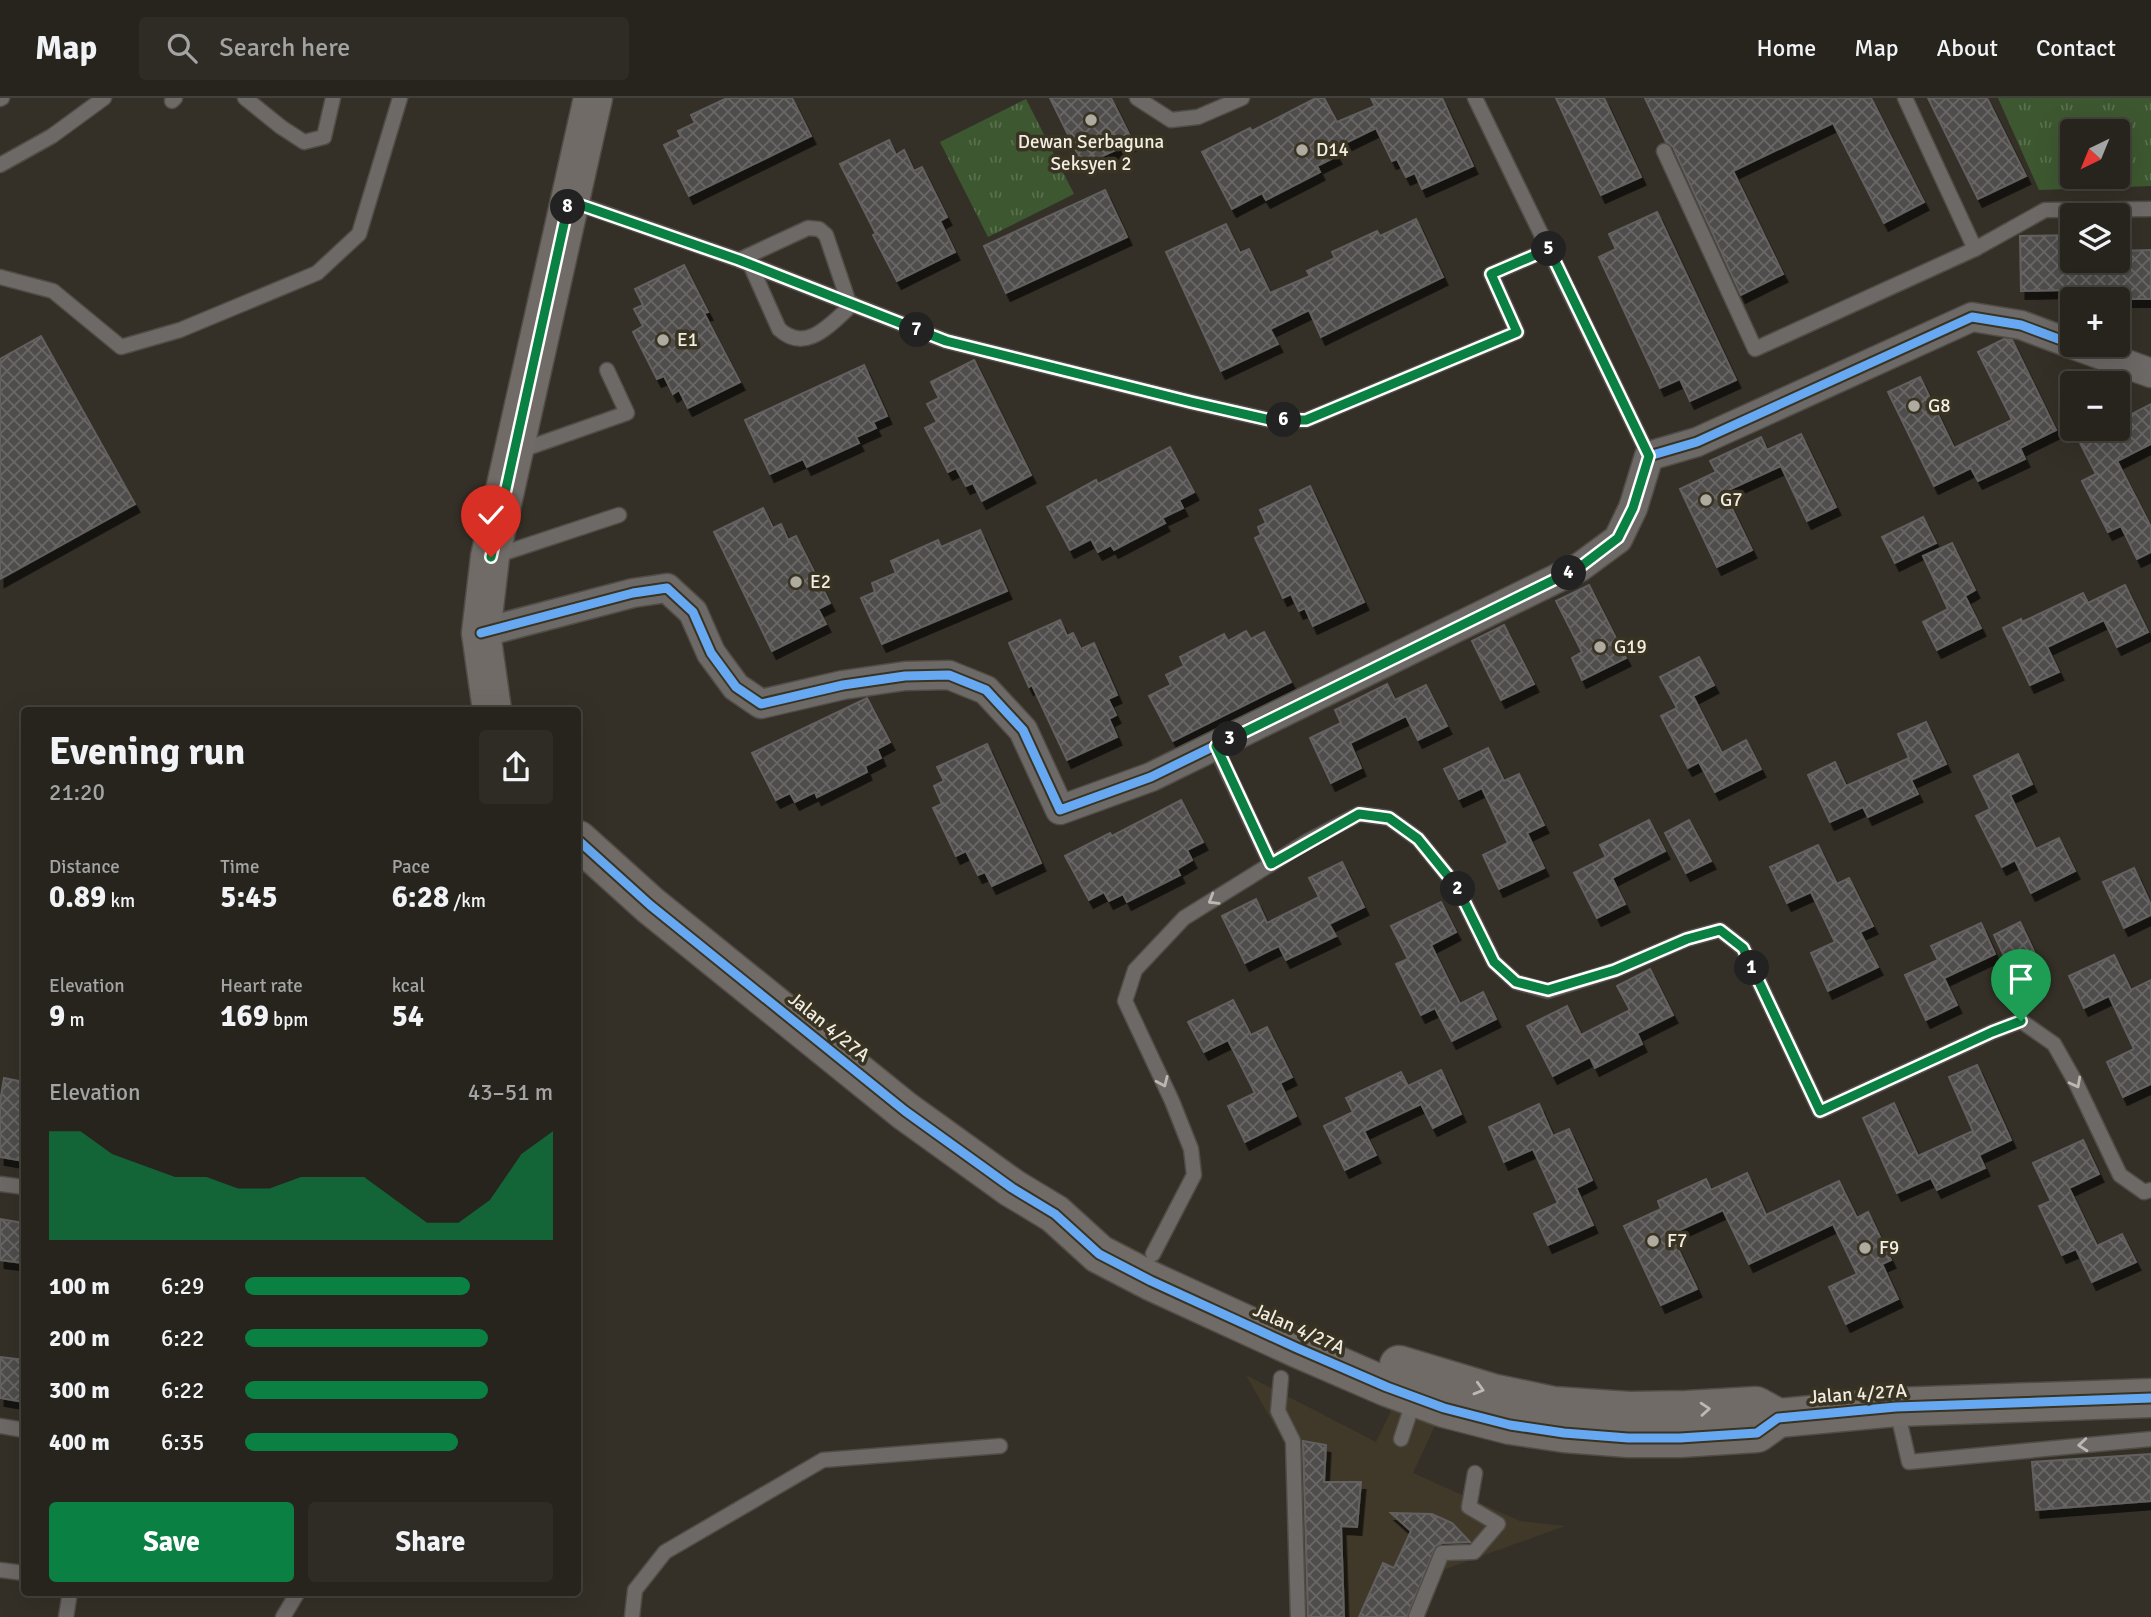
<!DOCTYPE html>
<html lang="en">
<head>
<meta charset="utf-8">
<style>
	:root { --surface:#27241d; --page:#2f2c26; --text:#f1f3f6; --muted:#a4a4a4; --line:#43413b; --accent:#0b8043 }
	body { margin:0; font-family:Signika,sans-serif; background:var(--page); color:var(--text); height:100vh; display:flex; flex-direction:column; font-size:26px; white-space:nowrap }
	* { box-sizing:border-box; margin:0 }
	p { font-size:23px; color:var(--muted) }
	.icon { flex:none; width:38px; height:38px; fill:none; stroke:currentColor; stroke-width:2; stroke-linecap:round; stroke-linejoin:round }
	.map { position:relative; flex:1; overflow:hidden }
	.sheet { position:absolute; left:21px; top:609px; width:560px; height:889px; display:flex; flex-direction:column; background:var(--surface); border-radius:7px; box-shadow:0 7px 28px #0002,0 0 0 2px var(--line) }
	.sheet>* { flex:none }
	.needle { width:46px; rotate:223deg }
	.buttons { position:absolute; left:2060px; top:21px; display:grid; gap:14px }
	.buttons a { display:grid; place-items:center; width:70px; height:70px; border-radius:7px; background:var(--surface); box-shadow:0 7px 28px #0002,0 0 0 2px var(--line); font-size:35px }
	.pin { position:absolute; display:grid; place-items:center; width:60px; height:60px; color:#fff; margin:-72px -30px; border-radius:50% 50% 50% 0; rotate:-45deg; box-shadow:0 0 7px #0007 }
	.pin .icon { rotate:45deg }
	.km { position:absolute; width:35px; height:35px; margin:-18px; border-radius:50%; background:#222; color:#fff; font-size:19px; line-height:35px; text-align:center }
	.round { display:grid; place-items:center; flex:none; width:74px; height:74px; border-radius:7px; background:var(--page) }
	.head { display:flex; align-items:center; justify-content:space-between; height:119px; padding:0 28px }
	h1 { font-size:38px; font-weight:800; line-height:52px }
	.metrics { display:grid; grid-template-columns:repeat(3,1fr); gap:10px; height:119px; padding:7px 28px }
	.metrics div { display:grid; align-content:center }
	.metrics b { font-size:30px; font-weight:800 }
	.metrics small { font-size:19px; font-weight:400 }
	.metrics p { font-size:19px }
	.chart { height:196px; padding:14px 28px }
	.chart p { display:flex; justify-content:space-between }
	.chart svg { width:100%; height:126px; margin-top:7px; fill:var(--accent); opacity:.7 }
	.primary-button { display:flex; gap:14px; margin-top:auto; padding:14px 28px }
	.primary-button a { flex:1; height:80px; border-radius:7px; background:var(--accent); color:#fff; font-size:28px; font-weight:800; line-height:80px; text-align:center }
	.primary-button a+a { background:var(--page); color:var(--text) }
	ul { padding:0 28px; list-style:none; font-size:23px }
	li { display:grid; grid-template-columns:112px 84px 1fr; align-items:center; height:52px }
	li i { height:18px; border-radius:9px; background:var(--accent) }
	header { display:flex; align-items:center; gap:42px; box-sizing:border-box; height:98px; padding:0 35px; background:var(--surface); border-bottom:2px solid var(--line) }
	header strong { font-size:33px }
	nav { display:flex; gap:38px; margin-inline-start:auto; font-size:24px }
	.search { width:490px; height:63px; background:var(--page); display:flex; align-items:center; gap:18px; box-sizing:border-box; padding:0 24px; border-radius:7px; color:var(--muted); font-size:26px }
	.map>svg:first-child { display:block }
</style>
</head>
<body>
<header>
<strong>Map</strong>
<div class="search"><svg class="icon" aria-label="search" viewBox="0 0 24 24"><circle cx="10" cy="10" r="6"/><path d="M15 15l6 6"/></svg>Search here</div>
<nav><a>Home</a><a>Map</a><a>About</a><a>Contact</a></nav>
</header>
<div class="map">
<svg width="2151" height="1519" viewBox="0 0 2151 1519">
	<defs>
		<pattern id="park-tufts" width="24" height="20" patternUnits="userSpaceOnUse" patternTransform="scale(1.75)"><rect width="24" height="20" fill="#3d5830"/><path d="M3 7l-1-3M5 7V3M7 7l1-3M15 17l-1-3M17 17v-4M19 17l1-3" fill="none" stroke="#5a704e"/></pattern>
		<pattern id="building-cross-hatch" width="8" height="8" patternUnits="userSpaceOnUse" patternTransform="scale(1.75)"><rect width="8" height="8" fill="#504d4c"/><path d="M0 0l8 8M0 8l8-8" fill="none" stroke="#6a6766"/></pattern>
		<filter id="shadow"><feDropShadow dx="4.5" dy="8" stdDeviation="0" flood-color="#0009"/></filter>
	</defs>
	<rect width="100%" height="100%" fill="#343027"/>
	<!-- commercial -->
	<path fill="#403929" d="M1246,1277L1376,1344L1393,1309L1437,1323L1413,1375L1520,1423L1565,1428L1443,1472L1424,1519H1292L1290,1355Z"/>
	<!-- park -->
	<g fill="url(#park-tufts)" fill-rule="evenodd">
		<path d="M1998,0H2151V88L2039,92ZM2072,33H2118V79H2072Z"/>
		<path d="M1026,1L1074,96L988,139L940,44Z"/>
	</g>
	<!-- building -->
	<g fill="url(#building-cross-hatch)" stroke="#636060" stroke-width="2" filter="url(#shadow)">
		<path d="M727,0H792L811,38L689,98L664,47L681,39L678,33L695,25L691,17Z"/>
		<path d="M1050,0H1111L1133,44L1083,67Z"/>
		<path d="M1316,0H1324L1337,24L1375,8L1371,0H1442L1473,68L1422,91L1415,75L1406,79L1397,61L1392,63L1376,30L1333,51L1337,58L1317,68L1320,74L1266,102L1262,95L1232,111L1202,54L1250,30L1252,33Z"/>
		<path d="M1556,0H1604L1641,79L1601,97Z"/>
		<path d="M1645,0H1871L1924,104L1884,125L1833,25L1733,73L1783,176L1741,197L1673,49L1666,44Z"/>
		<path d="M1928,0H1987L2026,78L1978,101Z"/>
		<path d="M889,42L896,57L904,52L914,73L922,69L947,119L940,123L955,154L897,183L873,137L876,136L840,66Z"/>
		<path d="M1105,92L1127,139L1006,195L984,148Z"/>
		<path d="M1657,114L1736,282L1690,303L1680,281L1660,290L1599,159L1616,151L1609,136Z"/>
		<path d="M1416,121L1443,179L1321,239L1309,212L1270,231L1278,246L1221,273L1166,154L1226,126L1240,155L1249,151L1270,195L1310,178L1307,173L1335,160L1332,154L1377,133L1380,138Z"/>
		<path d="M2072,137V163H2118V153L2151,152V201H2108L2107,191L2021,193L2020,138Z"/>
		<path d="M684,167L708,214L704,215L740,284L688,310L679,292L673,296L664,278L657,281L633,234L643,228L634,211L643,207L635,191Z"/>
		<path d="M41,238L135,406L0,481V261Z"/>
		<path d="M2004,241L2012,242L2056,332L2020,350L2025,361L1978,383L1971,370L1934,388L1888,294L1920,279L1954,350L2012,322L1978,254Z"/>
		<path d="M974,262L1031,377L982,403L973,385L966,388L956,370L948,374L925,330L937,324L927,306L939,300L931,284Z"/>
		<path d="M864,267L887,318L873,324L876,330L856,339L859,345L807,369L803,361L770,376L745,322Z"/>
		<path d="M2151,306V346L2117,363L2151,429V454L2137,461L2121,428L2108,434L2082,383L2096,376L2079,343L2103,331H2118V323Z"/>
		<path d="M1801,336L1836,409L1807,423L1781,368L1724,394L1752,452L1717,469L1680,391L1716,374L1710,363L1761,339L1767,352Z"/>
		<path d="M1170,349L1194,394L1179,402L1183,410L1162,420L1165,425L1114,452L1111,447L1098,454L1091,441L1070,452L1047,409L1096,382L1098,386Z"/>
		<path d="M1310,388L1364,504L1313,528L1305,510L1299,513L1291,496L1283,500L1255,440L1261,437L1258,429L1266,425L1260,412Z"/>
		<path d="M763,410L773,430L781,426L788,442L796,438L830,505L818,511L826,526L772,553L714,434Z"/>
		<path d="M1923,419L1936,445L1895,465L1882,439Z"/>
		<path d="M980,432L1007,493L882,546L861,500L875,494L872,485L896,475L891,463L938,442L941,449Z"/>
		<path d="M1952,445L1975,492L1965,498L1981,530L1937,552L1923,524L1948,511L1923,458Z"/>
		<path d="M1589,487L1626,560L1582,582L1572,560L1582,554L1556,503Z"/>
		<path d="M2125,487L2148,534L2117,549L2104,522L2047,549L2059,574L2030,587L2003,530L2021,521L2022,524L2083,495L2088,505Z"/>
		<path d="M1060,522L1067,538L1073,535L1081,551L1094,545L1117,597L1108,601L1116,617L1109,621L1117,639L1067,662L1032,587L1029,589L1009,545Z"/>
		<path d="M1504,527L1534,586L1501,602L1472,543Z"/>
		<path d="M1246,533L1251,541L1264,534L1291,584L1173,643L1149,598L1171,587L1166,577L1184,568L1180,559L1224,536L1228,543Z"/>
		<path d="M1699,559L1714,587L1693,598L1722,655L1746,642L1761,671L1715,694L1699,664L1688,670L1661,618L1677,610L1660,579Z"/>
		<path d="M1387,586L1395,602L1426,587L1447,628L1418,642L1406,618L1350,645L1361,670L1331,685L1310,640L1341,625L1335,612Z"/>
		<path d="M867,600L890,644L877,651L881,660L865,668L867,674L817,699L815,694L795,704L790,695L776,702L752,655Z"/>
		<path d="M1926,624L1946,666L1911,682L1918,696L1868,719L1863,709L1830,724L1808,677L1835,664L1846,688L1909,660L1898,636Z"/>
		<path d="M987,646L1041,765L992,788L985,774L978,777L966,753L956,758L933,710L942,706L934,688L944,683L937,669Z"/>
		<path d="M1488,650L1504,683L1519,676L1544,727L1527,735L1544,770L1499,791L1483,757L1508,745L1482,690L1459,701L1444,671Z"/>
		<path d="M2018,656L2032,686L2010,697L2036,751L2059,740L2075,773L2031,795L2015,762L2002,769L1976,718L1990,711L1974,678Z"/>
		<path d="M1181,702L1203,744L1187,752L1192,762L1177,771L1180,777L1127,804L1123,796L1109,803L1104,794L1089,802L1065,758L1110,735L1112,738Z"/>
		<path d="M1649,722L1665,753L1612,780L1625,806L1597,820L1574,775L1606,759L1600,747Z"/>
		<path d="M1689,722L1711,763L1686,775L1665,735Z"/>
		<path d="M1818,747L1837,786L1849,780L1873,828L1860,834L1878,869L1828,893L1811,855L1835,844L1811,794L1787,805L1770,769Z"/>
		<path d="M1342,764L1364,809L1329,826L1336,838L1286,862L1279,848L1245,865L1222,818L1256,801L1267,825L1319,799L1309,780Z"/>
		<path d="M2134,770L2151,807V817L2124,830L2103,784Z"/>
		<path d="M1441,804L1456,834L1431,847L1460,906L1483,894L1496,921L1452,943L1435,910L1421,917L1396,866L1408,861L1391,828Z"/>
		<path d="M2020,824L2040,866L2014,879L1994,837Z"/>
		<path d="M1981,825L1995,856L1944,880L1957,907L1926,922L1905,877L1938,862L1931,848Z"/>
		<path d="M2114,857L2131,892L2151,882V986L2123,999L2107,964L2134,951L2109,898L2084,910L2069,878Z"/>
		<path d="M1650,871L1673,917L1637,935L1642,946L1595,970L1590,959L1553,978L1527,928L1567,908L1581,937L1630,912L1617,888Z"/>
		<path d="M1233,902L1251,937L1267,929L1292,979L1280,985L1296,1018L1245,1044L1228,1008L1255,995L1228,942L1204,954L1188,924Z"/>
		<path d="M1977,967L2011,1042L1979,1057L1985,1070L1937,1092L1931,1080L1897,1095L1863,1020L1894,1005L1918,1058L1973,1033L1949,979Z"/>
		<path d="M1441,972L1461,1016L1433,1030L1421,1006L1364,1033L1376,1057L1345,1072L1324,1028L1353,1014L1346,1000L1401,974L1408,988Z"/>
		<path d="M4,980L24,984V1063L0,1059V1004Z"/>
		<path d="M1539,1006L1553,1038L1569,1031L1592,1082L1576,1090L1593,1127L1548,1147L1534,1116L1558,1105L1533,1051L1504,1064L1489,1029Z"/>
		<path d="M2083,1042L2099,1076L2069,1090L2097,1148L2122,1136L2136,1164L2092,1184L2076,1151L2062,1157L2039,1108L2051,1103L2033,1065Z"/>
		<path d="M1747,1075L1766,1117L1839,1083L1857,1120L1868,1114L1891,1162L1882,1166L1898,1201L1846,1226L1829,1189L1857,1176L1833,1126L1749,1166L1723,1112L1671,1136L1697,1191L1661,1207L1624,1128L1661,1111L1658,1103L1706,1081L1711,1092Z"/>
		<path d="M0,1121L24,1125V1165L0,1162Z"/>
		<path d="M0,1259L24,1262V1304L0,1300Z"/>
		<path d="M1303,1343L1326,1347L1324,1384H1361L1357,1429L1341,1428L1344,1519H1308Z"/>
		<path d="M2151,1356V1403L2036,1412L2032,1364Z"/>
		<path d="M1391,1415L1432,1416L1452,1425L1470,1444L1442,1445L1436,1448L1407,1519H1359L1383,1465L1394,1470L1411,1433Z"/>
	</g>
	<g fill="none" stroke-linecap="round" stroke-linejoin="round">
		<!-- lane casing -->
		<g stroke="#514d46" stroke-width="17">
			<g id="lane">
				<path d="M245,0L281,29L304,44L324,39L333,0"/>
				<path d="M1137,0L1171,22L1198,19L1242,0"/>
				<path d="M1475,0L1649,358"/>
				<path d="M1905,0L1975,151L2045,112L2151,111"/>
				<path d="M0,1L2,0"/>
				<path d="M172,3L175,0"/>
				<path d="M1664,53L1755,251L1975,151"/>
				<path d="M0,67L52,38L104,0"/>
				<path d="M570,103L739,162L946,243L1191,304L1270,322H1306L1517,234L1491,176L1549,151"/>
				<path d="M739,162L808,130L819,131L826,137L849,205"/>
				<path d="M750,166L779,231C807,257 832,224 853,206"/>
				<path d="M0,179L53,193L121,249L180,232L317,175L359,136L400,0"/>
				<path d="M519,353L627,315L607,272"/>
				<path d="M495,458L619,417"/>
				<path d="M1215,648L1271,766"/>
				<path d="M0,1086L24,1089"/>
				<path d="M1153,1156L1194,1077L1191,1051L1172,1003L1125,903L1135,872L1184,820L1308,743L1359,716L1389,720L1418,741L1457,789L1494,864L1516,884L1548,893L1615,872L1687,841L1720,832L1743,850L1820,1013L1992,934L2021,923L2054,946L2076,985L2120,1077L2144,1094L2151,1092"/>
				<path d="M1281,1280L1278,1313L1293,1343L1298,1519"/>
				<path d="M1897,1312L1909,1364L2151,1341"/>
				<path d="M0,1328L24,1332"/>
				<path d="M1401,1341L1414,1302"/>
				<path d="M0,1472L24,1475"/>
				<path d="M66,1519L70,1494"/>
				<path d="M283,1519L298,1494"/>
				<path d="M632,1519L635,1492L665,1454L823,1362L1000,1348"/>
				<path d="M1416,1519L1442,1455L1474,1454L1498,1426L1469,1409L1475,1375"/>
			</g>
		</g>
		<!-- street casing -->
		<g stroke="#514d46" stroke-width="31">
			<g id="street">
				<path d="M2074,247L2151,275"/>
				<path d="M481,535L633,495L667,490L693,514L711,555L736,589L761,606L843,587L905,578L949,577L986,592L1023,632L1060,712L1151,679L1580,469L1618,441L1633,410L1649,358L1697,344L1972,219L2021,227L2072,246"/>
			</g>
		</g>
		<!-- secondary casing -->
		<g stroke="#514d46" stroke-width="41">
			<g id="secondary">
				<path d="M492,612L481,535L490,459L593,0"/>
				<path d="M578,742L650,807L905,1013L1012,1090L1055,1116L1099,1156L1151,1183L1297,1250L1387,1289L1444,1310L1510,1327L1564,1335L1628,1340H1680L1757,1335L1778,1320L1896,1309L2151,1300"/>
				<path d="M1399,1267L1492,1295L1554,1308L1629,1313L1687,1312L1756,1308L1778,1320"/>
			</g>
		</g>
		<!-- lane -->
		<use href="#lane" stroke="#6c6967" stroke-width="14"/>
		<!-- street -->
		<use href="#street" stroke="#6c6967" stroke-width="28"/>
		<!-- secondary -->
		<use href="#secondary" stroke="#706b67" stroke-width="38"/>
		<!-- cycleway casing -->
		<g stroke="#393322" stroke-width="13">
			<g id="cycleway">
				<path d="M481,535L633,495L667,490L693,514L711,555L736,589L761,606L843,587L905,578L949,577L986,592L1023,632L1060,712L1151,679L1580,469L1618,441L1633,410L1649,358L1697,344L1972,219L2021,227L2072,246"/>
				<path d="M578,742L650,807L905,1013L1012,1090L1055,1116L1099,1156L1151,1183L1297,1250L1387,1289L1444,1310L1510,1327L1564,1335L1628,1340H1680L1757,1335L1778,1320L1896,1309L2151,1300"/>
			</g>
		</g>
		<!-- cycleway -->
		<use href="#cycleway" stroke="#66a8f1" stroke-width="9"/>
	</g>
	<!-- one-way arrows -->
	<defs><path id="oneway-chevron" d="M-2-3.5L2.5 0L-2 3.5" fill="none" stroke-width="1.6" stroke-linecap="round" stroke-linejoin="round" transform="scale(1.75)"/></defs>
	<g stroke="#bcb8b1">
		<use href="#oneway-chevron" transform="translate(1213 802) rotate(149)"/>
		<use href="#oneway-chevron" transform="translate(1163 984) rotate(66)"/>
		<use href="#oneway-chevron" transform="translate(2076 985) rotate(62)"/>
		<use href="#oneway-chevron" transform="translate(2083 1347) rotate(175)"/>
	</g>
	<g stroke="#bdb9b1">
		<use href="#oneway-chevron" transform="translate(1479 1291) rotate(16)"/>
		<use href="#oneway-chevron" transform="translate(1705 1311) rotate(-4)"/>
	</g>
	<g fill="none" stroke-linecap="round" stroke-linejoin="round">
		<!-- route casing -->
		<g stroke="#fff" stroke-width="14">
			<path id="route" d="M491,459L569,103L739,162L946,243L1191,304L1270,322H1306L1517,234L1491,176L1549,151L1649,358L1633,410L1618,440L1580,469L1216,648L1271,766L1359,716L1389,720L1418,741L1457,789L1494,864L1516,884L1548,892L1615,872L1687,841L1720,832L1743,850L1820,1013L1992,934L2021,923"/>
		</g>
		<!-- route -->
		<use href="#route" stroke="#0b8043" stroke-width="9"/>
	</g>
	<!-- markers -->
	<g fill="#afaba1" stroke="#393322" stroke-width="2.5">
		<circle cx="1091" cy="22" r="7"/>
		<circle cx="1302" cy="52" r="7"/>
		<circle cx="663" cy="242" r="7"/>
		<circle cx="1914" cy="308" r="7"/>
		<circle cx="1706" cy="402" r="7"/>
		<circle cx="796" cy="484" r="7"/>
		<circle cx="1600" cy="549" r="7"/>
		<circle cx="1653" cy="1143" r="7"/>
		<circle cx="1865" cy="1150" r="7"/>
	</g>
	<g text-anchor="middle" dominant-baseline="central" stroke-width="7" stroke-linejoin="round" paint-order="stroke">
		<!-- poi labels -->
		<g font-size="19" fill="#f1ede3" stroke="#393322" text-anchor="start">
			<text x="1091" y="44" text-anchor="middle">Dewan Serbaguna<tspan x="1091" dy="22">Seksyen 2</tspan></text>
			<text x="1316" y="52">D14</text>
			<text x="677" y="242">E1</text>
			<text x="1928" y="308">G8</text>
			<text x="1720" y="402">G7</text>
			<text x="810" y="484">E2</text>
			<text x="1614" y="549">G19</text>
			<text x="1667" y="1143">F7</text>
			<text x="1879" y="1150">F9</text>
		</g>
		<!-- street labels -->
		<g font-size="19" fill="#f1ede3" stroke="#393322">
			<text transform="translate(829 929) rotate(39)">Jalan 4/27A</text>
			<text transform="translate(1299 1231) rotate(24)">Jalan 4/27A</text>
			<text transform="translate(1858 1296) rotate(-4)">Jalan 4/27A</text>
		</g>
	</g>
</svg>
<div class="buttons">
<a><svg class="needle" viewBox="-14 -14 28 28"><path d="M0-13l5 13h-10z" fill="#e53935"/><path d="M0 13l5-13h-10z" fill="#a4a4a4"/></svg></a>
<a><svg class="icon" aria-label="layers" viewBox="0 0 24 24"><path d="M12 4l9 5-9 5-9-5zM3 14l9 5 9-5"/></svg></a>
<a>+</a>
<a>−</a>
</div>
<div class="pin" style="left:2021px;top:923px;background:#1e9e55"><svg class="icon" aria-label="arrive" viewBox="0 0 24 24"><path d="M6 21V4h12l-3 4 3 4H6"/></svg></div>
<div class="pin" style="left:491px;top:459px;background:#d93025"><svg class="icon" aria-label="check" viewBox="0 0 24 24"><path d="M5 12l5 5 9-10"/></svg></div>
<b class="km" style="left:1752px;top:870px">1</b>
<b class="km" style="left:1458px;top:791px">2</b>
<b class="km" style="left:1230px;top:641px">3</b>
<b class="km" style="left:1569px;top:475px">4</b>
<b class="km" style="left:1549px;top:151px">5</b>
<b class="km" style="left:1284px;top:322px">6</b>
<b class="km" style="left:917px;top:232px">7</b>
<b class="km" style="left:568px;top:109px">8</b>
<section class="sheet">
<div class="head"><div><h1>Evening run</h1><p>21:20</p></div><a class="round"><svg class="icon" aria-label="share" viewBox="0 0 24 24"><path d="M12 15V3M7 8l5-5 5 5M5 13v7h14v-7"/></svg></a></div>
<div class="metrics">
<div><p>Distance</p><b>0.89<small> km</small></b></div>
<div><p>Time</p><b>5:45</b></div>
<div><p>Pace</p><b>6:28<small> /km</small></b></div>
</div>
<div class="metrics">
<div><p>Elevation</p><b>9<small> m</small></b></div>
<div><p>Heart rate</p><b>169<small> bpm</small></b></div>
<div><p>kcal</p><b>54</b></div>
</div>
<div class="chart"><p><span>Elevation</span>43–51 m</p>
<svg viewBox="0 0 160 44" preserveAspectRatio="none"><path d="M0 44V6L10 6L20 14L30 18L40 22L50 22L60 26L70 26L80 22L90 22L100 22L110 30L120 38L130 38L140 30L150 14L160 6V44z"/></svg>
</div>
<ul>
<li><b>100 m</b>6:29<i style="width:73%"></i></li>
<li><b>200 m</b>6:22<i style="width:79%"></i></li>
<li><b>300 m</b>6:22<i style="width:79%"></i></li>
<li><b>400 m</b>6:35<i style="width:69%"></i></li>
</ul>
<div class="primary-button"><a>Save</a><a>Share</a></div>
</section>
</div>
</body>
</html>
